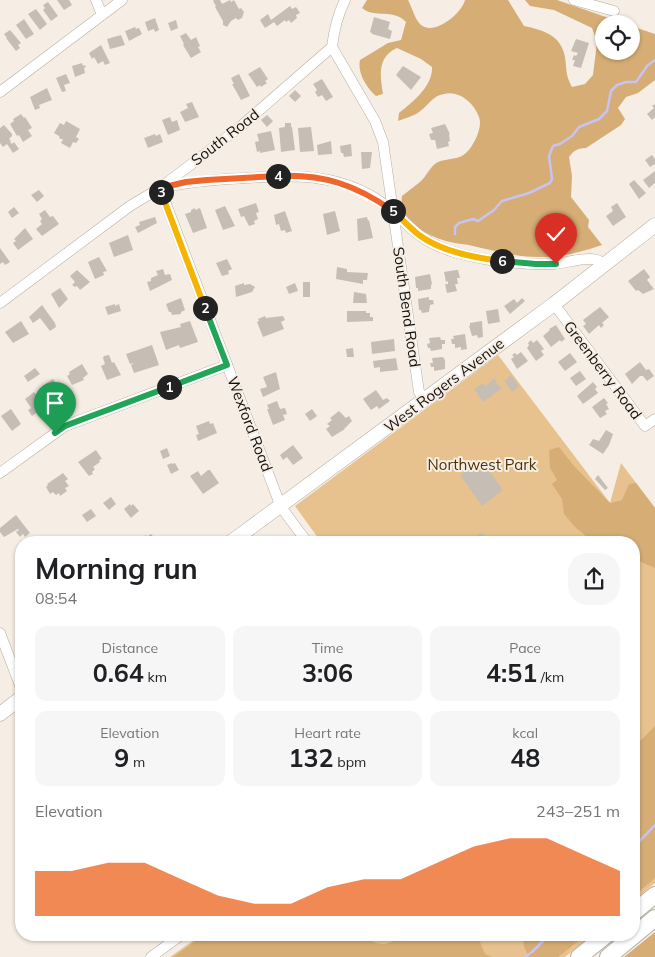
<!DOCTYPE html>
<html lang="en">
<head>
<meta charset="utf-8">
<style>
	:root { --surface:#fff; --page:#f6f6f6; --text:#202124; --muted:#757577; --accent:#ea580c }
	body { margin:0; font-family:Mulish,sans-serif; background:var(--page); color:var(--text); height:100vh; display:flex; flex-direction:column; font-size:19px; white-space:nowrap }
	* { box-sizing:border-box; margin:0 }
	p { font-size:16px; color:var(--muted) }
	.icon { flex:none; width:28px; height:28px; fill:none; stroke:currentColor; stroke-width:2; stroke-linecap:round; stroke-linejoin:round }
	.map { position:relative; flex:1; overflow:hidden }
	.drawer { position:absolute; left:15px; top:536px; width:625px; height:405px; display:flex; flex-direction:column; background:var(--surface); border-radius:20px; box-shadow:0 1px 4px #0004 }
	.drawer>* { flex:none }
	.fabs { position:absolute; left:595px; top:15px; display:grid; gap:10px }
	.fabs a { display:grid; place-items:center; width:45px; height:45px; border-radius:50%; background:var(--surface); box-shadow:0 1px 4px #0004; font-size:25px }
	.pin { position:absolute; display:grid; place-items:center; width:42px; height:42px; color:#fff; margin:-51px -21px; border-radius:50% 50% 50% 0; rotate:-45deg; box-shadow:0 0 5px #0007 }
	.pin .icon { rotate:45deg }
	.km { position:absolute; width:25px; height:25px; margin:-12px; border-radius:50%; background:#222; color:#fff; font-size:14px; line-height:25px; text-align:center }
	.round { display:grid; place-items:center; flex:none; width:52px; height:52px; border-radius:20px; background:var(--page) }
	.overview { display:flex; align-items:center; justify-content:space-between; height:85px; padding:0 20px }
	h1 { font-size:28px; font-weight:700; line-height:38px }
	.metrics { display:grid; grid-template-columns:repeat(3,1fr); gap:8px; height:85px; padding:5px 20px }
	.metrics div { display:grid; align-content:center; border-radius:12px; background:var(--page); text-align:center }
	.metrics b { font-size:25px; font-weight:700 }
	.metrics small { font-size:14px; font-weight:400 }
	.metrics p { font-size:14px }
	.chart { height:140px; padding:10px 20px }
	.chart p { display:flex; justify-content:space-between }
	.chart svg { width:100%; height:90px; margin-top:5px; fill:var(--accent); opacity:.7 }
	.map>svg:first-child { display:block }
</style>
</head>
<body>
<div class="map">
<svg width="655" height="957" viewBox="0 0 655 957">
	<rect width="100%" height="100%" fill="#f6eee4"/>
	<!-- green -->
	<g fill="#e8c28e">
		<path d="M498,355L610,503L621,463L655,508V883L634,900V542H321L295,506Z"/>
		<path d="M201,935H592L565,957H170Z"/>
	</g>
	<!-- forest -->
	<g fill="#d6ad75">
		<path d="M367,0H408C412,7 415,20 421,25C435,36 462,13 465,0H508L524,26C543,30 561,35 565,57C567,70 565,74 572,87L585,84L593,75L597,42L592,28L554,10L530,6L525,0H557L626,24H604V51H631V26L655,34V80L638,93L626,97L618,108L625,119L621,125L586,148C578,148 573,151 569,157L572,176L571,197L589,220L588,227L602,245C581,252 560,258 538,257C516,257 495,251 473,246C466,244 458,244 450,242C429,237 398,222 402,196C408,191 414,187 420,182C427,176 430,166 438,162C447,158 460,160 467,152C474,145 483,127 479,117C474,103 459,90 444,94C432,96 428,106 419,112C414,116 405,118 398,121L399,113C413,102 433,86 432,67L421,59L397,48C377,57 380,76 383,94L376,96C367,88 357,73 360,60L388,43L401,40L406,22C393,8 375,19 362,8Z"/>
		<path d="M559,447L574,466L610,503L622,500L629,484L636,483L655,508V568L634,559V542H596L592,541L576,528L564,514L562,499L552,484L557,480L550,468L549,450Z"/>
		<path d="M655,726V878L634,896V747Z"/>
		<path d="M655,932V957H624Z"/>
		<path d="M204,935H363C376,946 388,948 400,935H473L480,942L485,954L492,957H173Z"/>
		<path d="M523,935H586L558,957H529L524,947Z"/>
	</g>
	<g fill="none" stroke-linecap="round" stroke-linejoin="round">
		<!-- stream -->
		<g stroke="#c8c3f5" stroke-width="2.5">
			<path d="M455,234V227L459,223L473,219L478,221L494,210L502,201L529,193L550,183L552,179L549,156L553,146L560,144L572,136L579,127L599,119L607,111L611,91L617,85L626,82H636L647,66L655,60"/>
			<path d="M634,847L655,825"/>
			<path d="M525,957L532,952L549,935"/>
		</g>
	</g>
	<!-- building -->
	<g fill="#c6beb4">
		<path d="M57,0H69L72,5L64,10Z"/>
		<path d="M214,0H220L222,4L230,0L231,2L234,0L239,9L241,8L244,12L242,18L238,20L236,18L231,21L227,27L223,25V21L215,7L216,6L213,1Z"/>
		<path d="M48,2L58,16L51,21L43,10L45,8L43,5Z"/>
		<path d="M290,6L292,9L296,7L300,13L296,15L297,18L291,23L289,20L286,22L285,20L277,26L274,22L265,28L260,20L268,14L271,20Z"/>
		<path d="M36,9L47,24L40,30L28,14Z"/>
		<path d="M374,17L390,22L388,29L392,31L390,39L372,34V33L370,32Z"/>
		<path d="M155,18L159,30L155,32L154,29L148,31L145,22Z"/>
		<path d="M24,19L34,34L26,39L16,25Z"/>
		<path d="M176,20L178,28L171,31L168,23Z"/>
		<path d="M135,27L136,29L139,28L142,34L129,41L125,31Z"/>
		<path d="M10,30L21,43L18,45L20,48L16,51L6,38H7L4,34Z"/>
		<path d="M186,33L191,40L196,37L200,46L198,47L201,52L191,58L183,45L184,44L180,36Z"/>
		<path d="M121,35L125,45L110,49L107,39Z"/>
		<path d="M576,39L589,43L581,68L573,66L575,60H572L574,55L576,56L578,53L571,51Z"/>
		<path d="M101,45L110,63L105,65L103,61L98,64L94,57L92,59L89,53Z"/>
		<path d="M82,63L83,66L85,65L86,67L84,68L85,73L75,77L72,66Z"/>
		<path d="M403,66L421,77L411,90L396,75Z"/>
		<path d="M260,67L268,79L265,81L267,83L261,87L260,85L257,87L248,74Z"/>
		<path d="M66,74L70,83L64,85L66,91L62,92L56,78Z"/>
		<path d="M239,74L250,96L241,100L232,84H234L231,78Z"/>
		<path d="M322,79L333,97L326,101L322,95L318,97L315,92L317,90L313,84Z"/>
		<path d="M47,88L52,100L39,105L40,108L35,110L30,97Z"/>
		<path d="M295,90L301,96L295,102L289,96Z"/>
		<path d="M192,102L199,117L185,122L180,112L188,108L186,104Z"/>
		<path d="M655,104V117L652,120L647,114L654,108L652,106Z"/>
		<path d="M21,114L24,118L25,117L32,128L28,130L32,136L23,142L19,135L17,136L10,124L14,121L13,119Z"/>
		<path d="M267,115L273,121L267,127L261,120Z"/>
		<path d="M170,117L172,122L177,120L180,130L168,135L162,120Z"/>
		<path d="M66,121L80,129L76,137L79,139L76,143L73,142L70,148L61,143L63,139H60L59,136L54,133L60,123L64,125Z"/>
		<path d="M285,123H291V127H292L295,150L281,152L279,128L285,127Z"/>
		<path d="M445,124L450,134H449L450,141L448,142L449,146L437,149L435,140H431L429,134L433,133L431,128Z"/>
		<path d="M4,125L12,134V136L9,139L11,141L10,142L12,144L14,142L19,149L13,153L7,144L3,147L0,143V128Z"/>
		<path d="M311,127L314,151L300,152L298,128Z"/>
		<path d="M271,131L275,150L260,153V151L257,152L255,142L259,141L257,134Z"/>
		<path d="M155,134L156,136L160,134L163,142L148,148L144,138Z"/>
		<path d="M331,141L332,154L318,155L317,145Z"/>
		<path d="M351,144L352,156L344,157L343,153H341L340,146Z"/>
		<path d="M361,152H372L370,168L362,169Z"/>
		<path d="M652,155L655,159V164L650,167L645,160Z"/>
		<path d="M655,171V183L649,188L643,180Z"/>
		<path d="M634,180L646,193L639,199L629,184Z"/>
		<path d="M39,190L44,196L37,202L31,195Z"/>
		<path d="M256,203L259,212L256,213L258,219L254,221L255,224L249,226L244,216L241,217L238,209Z"/>
		<path d="M617,203L626,217L613,226L606,216L613,211L611,207Z"/>
		<path d="M225,206L235,226L223,230L215,210Z"/>
		<path d="M14,207L19,213L12,218L8,212Z"/>
		<path d="M195,208V210L200,208L207,228L193,233L185,214L191,212V210Z"/>
		<path d="M45,210L50,217L53,216L59,224L42,236L36,229L42,224L40,221L42,219L39,214Z"/>
		<path d="M285,211L292,231L286,233L285,230L281,231L279,224L276,225L274,215Z"/>
		<path d="M335,211L340,231L327,235L323,214Z"/>
		<path d="M155,217L157,223L138,233L135,227L140,225L139,222Z"/>
		<path d="M367,217L368,221L369,220L373,238L358,241L357,219Z"/>
		<path d="M25,228L33,239L18,250L13,243L16,241L14,239Z"/>
		<path d="M128,235L133,250L114,257L109,243Z"/>
		<path d="M0,248L10,262L5,265L3,262L0,264Z"/>
		<path d="M99,257L107,271L103,272L104,275L95,279L88,262Z"/>
		<path d="M227,259L232,269L228,271L229,274L222,276L216,263Z"/>
		<path d="M337,267L347,269V272L368,273L367,280H363V284L336,279Z"/>
		<path d="M163,269L165,275L170,274L172,280L150,291L147,282L151,281V278L158,275L156,271Z"/>
		<path d="M644,269L650,277L647,280L654,289L643,294L638,290L636,291L628,281Z"/>
		<path d="M77,270L90,282L80,290L77,286L75,287L72,285L75,282L70,276Z"/>
		<path d="M456,270H458L460,278H457L458,284H455L457,291L447,293L445,284H448V281L446,282L444,272Z"/>
		<path d="M430,274L432,284L431,285V289L418,291V288H416L415,277Z"/>
		<rect x="303" y="282" width="7" height="15"/>
		<path d="M244,283V285L250,284L255,287L252,292L236,297L235,286Z"/>
		<path d="M295,283L298,291L289,294L286,287Z"/>
		<path d="M60,288L68,299L59,308L51,294Z"/>
		<path d="M354,292L366,294L367,303H353Z"/>
		<path d="M429,297V300H433L434,304L430,305L429,312L422,313L421,310H419L418,299Z"/>
		<path d="M181,298L185,310L181,312V314L172,315L171,312H169L166,304Z"/>
		<path d="M522,298L525,301L510,314L504,306L514,299L517,303Z"/>
		<path d="M115,304V306L119,304L121,311L108,315L105,307Z"/>
		<path d="M42,305L55,323L56,327L50,331L40,318L33,323L29,317Z"/>
		<path d="M600,307L609,317L602,323L604,325L601,328L599,325L589,334L583,326L586,324L583,320Z"/>
		<path d="M498,309L500,322L488,324L486,311Z"/>
		<path d="M347,311H366V313H370V317H373V321L347,322Z"/>
		<path d="M265,316L266,318L283,316L285,320L281,322L284,329L263,337L257,322L259,321L258,319Z"/>
		<path d="M21,321L29,334L13,343L5,332Z"/>
		<path d="M190,321L198,342L180,348L179,345L166,350L160,332L181,327L180,324Z"/>
		<path d="M482,321L483,337L478,338L477,335L472,336L469,326H470V323Z"/>
		<path d="M556,325L565,339L561,342L560,340L551,347L543,336L550,330L549,329Z"/>
		<path d="M465,334L467,349L461,350V347L455,348V344H452L451,339H454L453,336Z"/>
		<path d="M440,337L441,340H445V344H442V349L431,351L430,348H428L427,344L430,343L429,338Z"/>
		<path d="M394,339L395,351L372,354L371,342Z"/>
		<path d="M531,340L533,343L537,340L544,349L541,351L544,355L536,361L527,348L529,345L528,343Z"/>
		<path d="M152,345L159,365L134,373L131,365L134,363L130,364L126,354Z"/>
		<path d="M353,348L354,357H347L346,349Z"/>
		<path d="M521,352L528,361L517,369L511,359L514,357L512,355L515,353L517,355Z"/>
		<path d="M570,353L577,362L565,371L558,362Z"/>
		<path d="M109,355L112,363L114,362L121,375L107,380L101,366L105,364L103,358L104,356Z"/>
		<path d="M443,357L445,360V369L434,371V367H431L430,363H433L432,358Z"/>
		<path d="M396,358L398,370L380,372V367L374,368L373,361Z"/>
		<path d="M640,362L646,370L649,369L654,376L647,381L643,376H640L632,384L625,374Z"/>
		<path d="M82,364L88,374L83,378L84,380L72,385L67,376L70,374L69,372Z"/>
		<path d="M35,368L40,374L28,382L24,376Z"/>
		<path d="M580,371L586,379L576,386L570,378Z"/>
		<path d="M276,372L280,389L263,397L260,389L267,387L263,377Z"/>
		<path d="M511,375L519,386L512,392L504,381Z"/>
		<path d="M494,378L497,382L496,383L502,388L483,402L474,389L483,383L486,386Z"/>
		<path d="M53,379L56,384L59,382L65,391L57,399L56,398L49,402L43,394L48,391L44,385Z"/>
		<path d="M593,382L597,387L595,389L598,393L583,404L577,396Z"/>
		<path d="M376,390L383,400L387,398L390,401L379,409L377,406L371,410L363,399Z"/>
		<path d="M34,392L45,407L32,416L28,410L31,408L25,399Z"/>
		<path d="M604,398L608,403L606,404L609,409L605,411L607,414L600,418L592,407Z"/>
		<path d="M277,401L280,409L285,408L287,414L283,415L285,420L273,425L267,409H269L267,405Z"/>
		<path d="M11,409L21,424L12,431L1,416Z"/>
		<path d="M312,409L317,416L310,421L305,414Z"/>
		<path d="M339,411L346,418L349,416L352,421L344,429H345L332,437L326,429L330,426L327,424L332,420L330,418Z"/>
		<path d="M209,421L210,424L213,423L217,433L198,441L196,435L199,434L196,426Z"/>
		<path d="M606,430L613,434L609,445L603,454L589,445L593,439L599,441Z"/>
		<path d="M293,445L303,458L293,465L287,457L283,460L280,455Z"/>
		<path d="M167,448L170,456L163,459L160,451Z"/>
		<path d="M96,450L102,459L99,460L100,462L93,467L95,469L92,472L93,474L89,476L78,462Z"/>
		<path d="M481,460L503,490L482,506L460,475Z"/>
		<path d="M172,463V464L175,463L179,470L171,474L167,465Z"/>
		<path d="M208,470H210L219,483L203,494L190,476L198,471L201,476Z"/>
		<path d="M63,473L68,479L65,481L69,486L65,488L67,491L60,496L59,493L56,495L53,492L50,494L46,487L48,485L47,484Z"/>
		<path d="M598,475L608,488L605,490L595,479Z"/>
		<path d="M111,497L116,504L109,510L103,503Z"/>
		<path d="M130,504L131,506L133,504L139,511L131,518L124,509Z"/>
		<path d="M91,509L96,516L87,522L82,515Z"/>
		<path d="M16,515L30,533L25,537L23,534L20,537L16,532L19,530L18,529L4,537L0,532V528Z"/>
		<path d="M482,532L489,542H471L470,541Z"/>
		<path d="M151,534L158,542H140L143,540L142,538L146,535L147,537Z"/>
	</g>
	<g fill="none" stroke-linecap="round" stroke-linejoin="round">
		<!-- street casing -->
		<g stroke="#b5aea4" stroke-width="11">
			<g id="street">
				<path d="M96,0L102,15"/>
				<path d="M574,0L614,11"/>
				<path d="M332,47L375,121L383,142L419,392L425,399"/>
				<path d="M0,92L122,0"/>
				<path d="M0,303L130,206L160,188L240,127L332,47C334,30 337,16 345,0"/>
				<path d="M554,304L645,426L655,419"/>
				<path d="M0,473L65,426L227,365"/>
				<path d="M307,542L281,507L160,188C189,182 217,179 246,178C293,175 333,173 375,198C391,208 404,223 419,235C438,250 466,256 490,260C511,263 533,265 554,264C567,263 579,258 592,259C598,259 601,261 605,265"/>
				<path d="M0,633L21,688"/>
				<path d="M151,957L181,935"/>
			</g>
		</g>
		<!-- secondary casing -->
		<g stroke="#b5aea4" stroke-width="15">
			<g id="secondary">
				<path d="M231,542L554,304L655,225"/>
				<path d="M0,714L21,698"/>
			</g>
		</g>
		<!-- primary casing -->
		<g stroke="#b5aea4" stroke-width="18">
			<g id="primary">
				<path d="M634,912L655,895"/>
				<path d="M579,957L606,935"/>
				<path d="M608,957L655,918"/>
			</g>
		</g>
		<!-- street -->
		<use href="#street" stroke="#fff" stroke-width="10"/>
		<!-- secondary -->
		<use href="#secondary" stroke="#fff" stroke-width="14"/>
		<!-- primary -->
		<use href="#primary" stroke="#fff" stroke-width="16"/>
	</g>
	<g fill="none" stroke-linecap="round" stroke-linejoin="round">
		<!-- split-1 casing -->
		<g stroke="#fff" stroke-width="10">
			<path id="split-1" d="M55,433L65,426L78,421L169,387"/>
		</g>
		<!-- split-2 casing -->
		<g stroke="#fff" stroke-width="10">
			<path id="split-2" d="M169,387L227,365L205,308"/>
		</g>
		<!-- split-3 casing -->
		<g stroke="#fff" stroke-width="10">
			<path id="split-3" d="M161,192L205,308"/>
		</g>
		<!-- split-4 casing -->
		<g stroke="#fff" stroke-width="10">
			<path id="split-4" d="M161,192L160,188L186,182L207,180L278,176"/>
		</g>
		<!-- split-5 casing -->
		<g stroke="#fff" stroke-width="10">
			<path id="split-5" d="M278,176C324,174 356,185 393,211"/>
		</g>
		<!-- split-6 casing -->
		<g stroke="#fff" stroke-width="10">
			<path id="split-6" d="M393,211C402,219 410,228 419,235C442,252 475,258 502,261"/>
		</g>
		<!-- split-7 casing -->
		<g stroke="#fff" stroke-width="10">
			<path id="split-7" d="M502,261L536,264H556"/>
		</g>
		<!-- split-1 -->
		<use href="#split-1" stroke="#22a559" stroke-width="6"/>
		<!-- split-2 -->
		<use href="#split-2" stroke="#22a559" stroke-width="6"/>
		<!-- split-3 -->
		<use href="#split-3" stroke="#f5b400" stroke-width="6"/>
		<!-- split-4 -->
		<use href="#split-4" stroke="#f0652b" stroke-width="6"/>
		<!-- split-5 -->
		<use href="#split-5" stroke="#f0652b" stroke-width="6"/>
		<!-- split-6 -->
		<use href="#split-6" stroke="#f5b400" stroke-width="6"/>
		<!-- split-7 -->
		<use href="#split-7" stroke="#22a559" stroke-width="6"/>
	</g>
	<g text-anchor="middle" dominant-baseline="central" stroke-width="4" stroke-linejoin="round" paint-order="stroke">
		<!-- street labels -->
		<g font-size="15" fill="#13100d" stroke="#f6eee4">
			<text transform="translate(225 137) rotate(-38)">South Road</text>
			<text transform="translate(407 307) rotate(82)">South Bend Road</text>
			<text transform="translate(603 370) rotate(53)">Greenberry Road</text>
			<text transform="translate(444 385) rotate(-37)">West Rogers Avenue</text>
			<text transform="translate(250 424) rotate(69)">Wexford Road</text>
		</g>
		<!-- park labels -->
		<g font-size="15" fill="#4d3202" stroke="#f6eee4">
			<text x="482" y="464">Northwest Park</text>
		</g>
	</g>
</svg>
<div class="fabs">
<a><svg class="icon" aria-label="locate" viewBox="0 0 24 24"><circle cx="12" cy="12" r="6"/><path d="M12 2v4M12 18v4M2 12h4M18 12h4"/></svg></a>
</div>
<div class="pin" style="left:55px;top:433px;background:#1e9e55"><svg class="icon" aria-label="arrive" viewBox="0 0 24 24"><path d="M6 21V4h12l-3 4 3 4H6"/></svg></div>
<div class="pin" style="left:556px;top:264px;background:#d93025"><svg class="icon" aria-label="check" viewBox="0 0 24 24"><path d="M5 12l5 5 9-10"/></svg></div>
<b class="km" style="left:169px;top:387px">1</b>
<b class="km" style="left:205px;top:308px">2</b>
<b class="km" style="left:161px;top:192px">3</b>
<b class="km" style="left:278px;top:176px">4</b>
<b class="km" style="left:393px;top:211px">5</b>
<b class="km" style="left:502px;top:261px">6</b>
<section class="drawer">
<div class="overview"><div><h1>Morning run</h1><p>08:54</p></div><a class="round"><svg class="icon" aria-label="share" viewBox="0 0 24 24"><path d="M12 15V3M7 8l5-5 5 5M5 13v7h14v-7"/></svg></a></div>
<div class="metrics">
<div><p>Distance</p><b>0.64<small> km</small></b></div>
<div><p>Time</p><b>3:06</b></div>
<div><p>Pace</p><b>4:51<small> /km</small></b></div>
</div>
<div class="metrics">
<div><p>Elevation</p><b>9<small> m</small></b></div>
<div><p>Heart rate</p><b>132<small> bpm</small></b></div>
<div><p>kcal</p><b>48</b></div>
</div>
<div class="chart"><p><span>Elevation</span>243–251 m</p>
<svg viewBox="0 0 160 44" preserveAspectRatio="none"><path d="M0 44V22L10 22L20 18L30 18L40 26L50 34L60 38L70 38L80 30L90 26L100 26L110 18L120 10L130 6L140 6L150 14L160 22V44z"/></svg>
</div>
</section>
</div>
</body>
</html>
